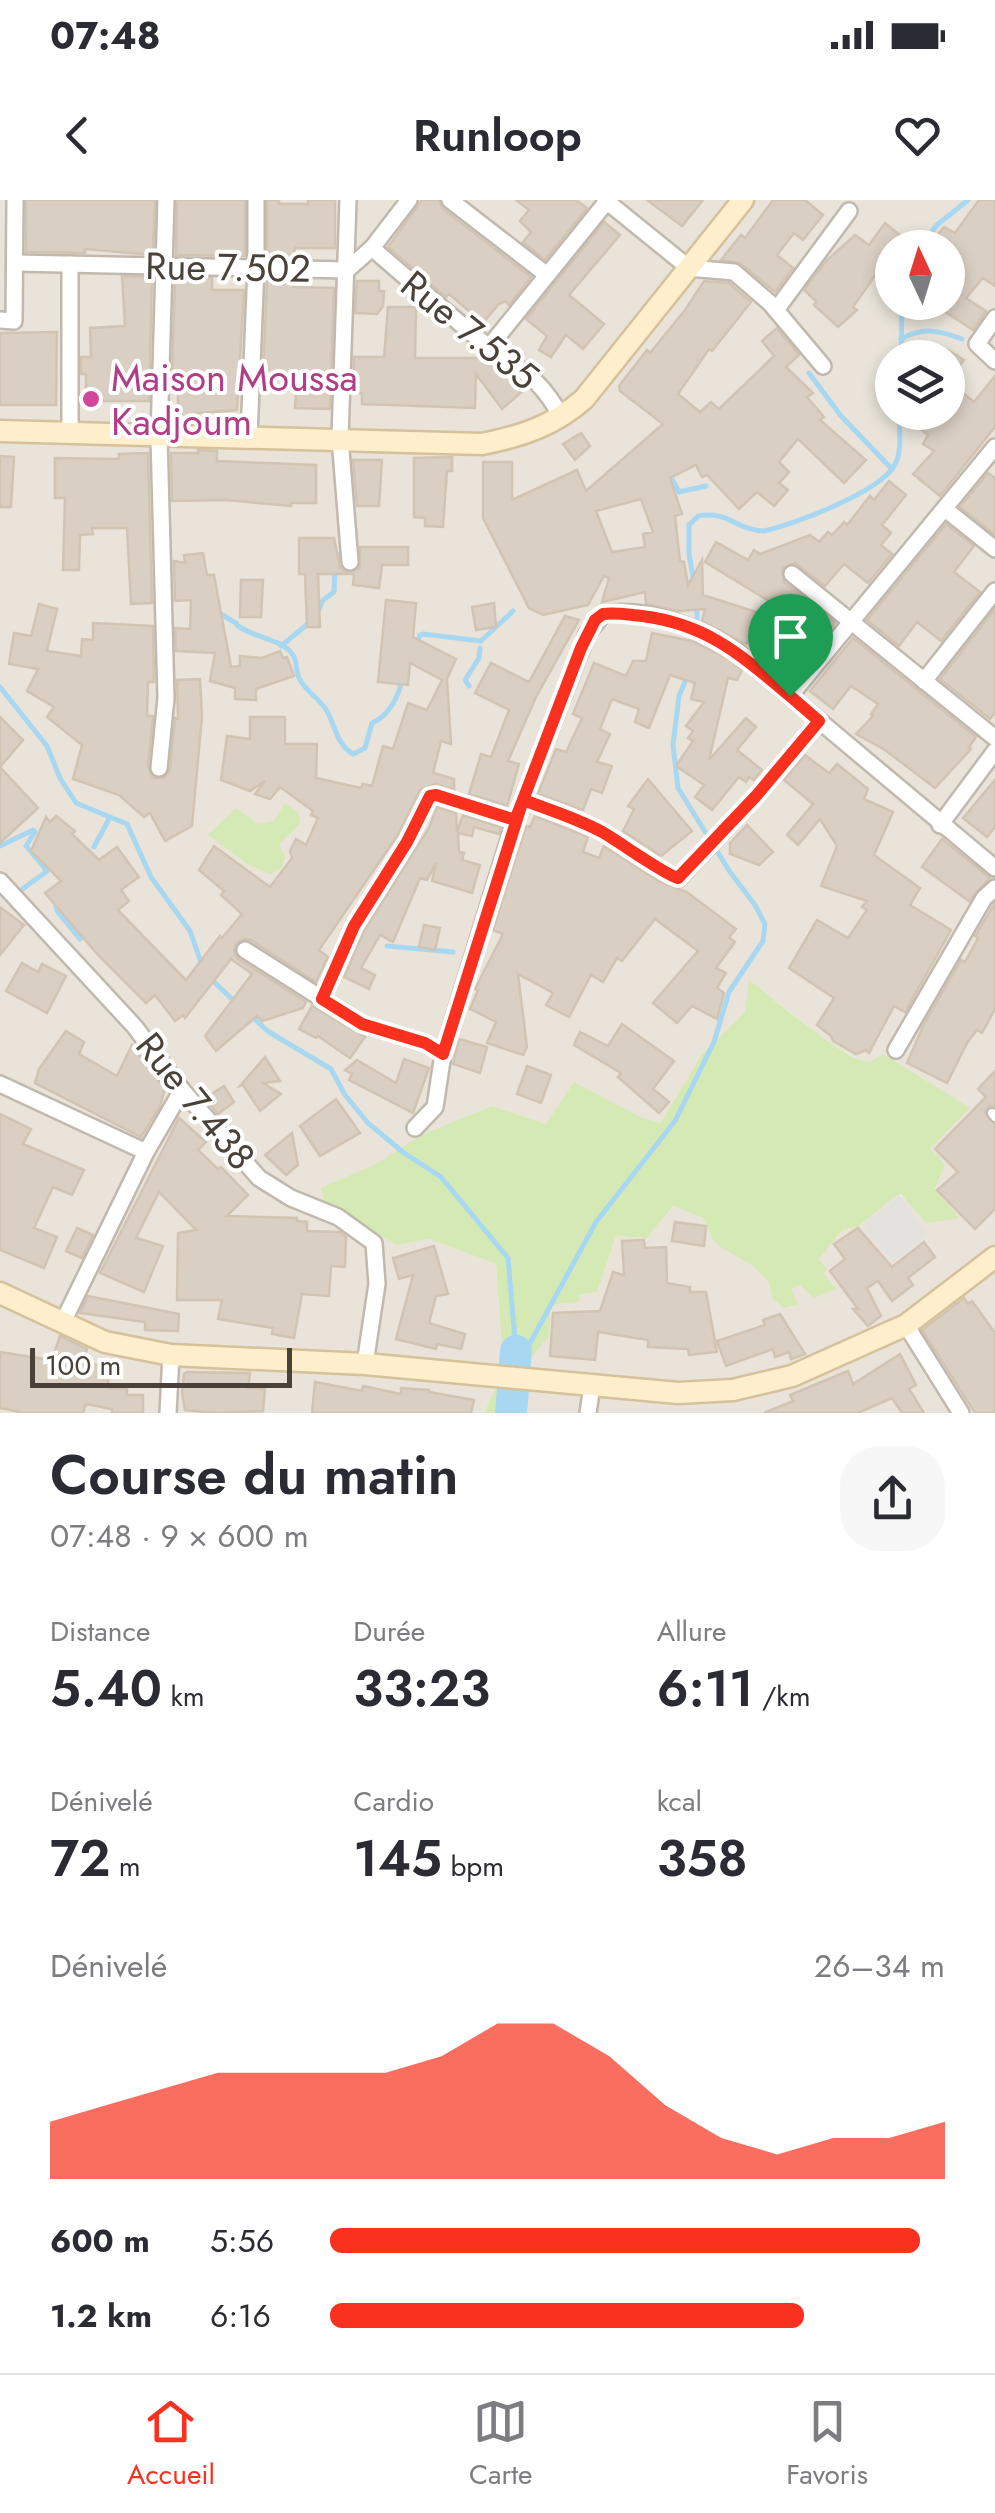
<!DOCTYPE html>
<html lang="fr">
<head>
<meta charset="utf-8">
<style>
	:root { --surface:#fff; --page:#f7f7f7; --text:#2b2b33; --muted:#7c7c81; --line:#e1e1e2; --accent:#f9311e }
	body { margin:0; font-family:Jost,sans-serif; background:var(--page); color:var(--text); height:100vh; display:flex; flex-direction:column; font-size:38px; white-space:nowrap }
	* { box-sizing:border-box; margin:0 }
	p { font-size:32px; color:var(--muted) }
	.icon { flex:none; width:55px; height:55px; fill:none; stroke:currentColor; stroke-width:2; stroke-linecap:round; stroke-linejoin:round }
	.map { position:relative; height:1213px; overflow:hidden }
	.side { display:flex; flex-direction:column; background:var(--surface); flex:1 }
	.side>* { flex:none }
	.needle { width:65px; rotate:356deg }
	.controls { position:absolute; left:875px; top:30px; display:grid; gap:20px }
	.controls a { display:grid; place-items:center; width:90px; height:90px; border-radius:50%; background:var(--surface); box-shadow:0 5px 15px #0003; font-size:50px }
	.scale { position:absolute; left:30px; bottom:25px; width:262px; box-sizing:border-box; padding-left:10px; border:5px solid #4a4238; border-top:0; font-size:28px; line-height:35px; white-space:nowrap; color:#4a4238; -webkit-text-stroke:8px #fff; paint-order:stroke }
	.pin { position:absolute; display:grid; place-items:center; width:85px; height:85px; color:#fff; margin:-102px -42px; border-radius:50% 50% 50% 0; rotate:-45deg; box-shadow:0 0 10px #0007 }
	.pin .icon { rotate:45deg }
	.round { display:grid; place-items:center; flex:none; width:105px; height:105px; border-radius:40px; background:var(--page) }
	.summary { display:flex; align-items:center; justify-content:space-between; height:170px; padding:0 50px }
	h1 { font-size:55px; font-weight:600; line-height:75px }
	.stats { display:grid; grid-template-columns:repeat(3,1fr); gap:15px; height:170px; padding:10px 50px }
	.stats div { display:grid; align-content:center }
	.stats b { font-size:50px; font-weight:600 }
	.stats small { font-size:28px; font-weight:400 }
	.stats p { font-size:28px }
	.chart { height:280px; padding:20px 50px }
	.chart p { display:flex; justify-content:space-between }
	.chart svg { width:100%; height:180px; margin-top:10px; fill:var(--accent); opacity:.7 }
	ul { padding:0 50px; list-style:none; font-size:32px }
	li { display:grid; grid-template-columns:160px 120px 1fr; align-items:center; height:75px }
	li i { height:25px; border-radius:12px; background:var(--accent) }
	.status { display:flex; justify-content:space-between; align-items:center; height:70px; padding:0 50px; background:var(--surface); direction:ltr }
	.status svg { height:28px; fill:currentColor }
	header { display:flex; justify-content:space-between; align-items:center; height:130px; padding:0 50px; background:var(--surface); font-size:45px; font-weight:600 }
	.dock { display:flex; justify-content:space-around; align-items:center; height:140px; border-top:2px solid var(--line); background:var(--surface); font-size:28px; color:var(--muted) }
	.dock a { display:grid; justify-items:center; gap:5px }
	.dock .active { color:var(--accent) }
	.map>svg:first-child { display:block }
</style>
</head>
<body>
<div class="status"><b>07:48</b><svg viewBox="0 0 49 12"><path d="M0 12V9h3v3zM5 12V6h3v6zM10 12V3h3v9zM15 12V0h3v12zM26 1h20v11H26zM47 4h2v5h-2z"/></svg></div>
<header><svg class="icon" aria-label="back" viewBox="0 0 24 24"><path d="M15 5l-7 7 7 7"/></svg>Runloop<svg class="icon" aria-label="heart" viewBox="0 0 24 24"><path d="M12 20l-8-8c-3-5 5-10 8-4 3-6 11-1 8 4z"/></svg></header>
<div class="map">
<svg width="995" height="1213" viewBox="0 0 995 1213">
	<rect width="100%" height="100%" fill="#f5f1eb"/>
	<!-- residential -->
	<path fill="#e9e3d9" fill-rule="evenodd" d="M0,0H995V1213H524V1194L495,1189L484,1213H0ZM892,48H948V102H892ZM892,158H948V212H892ZM750,781L827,841L863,862H871L930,948L935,987L958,1018L897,995L857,1027L842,1030L818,1059L823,1074L835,1089L800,1085L790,1089L797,1105L789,1108L772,1098L768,1081L753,1066L713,1040L703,1018L673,1006L647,1038L616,1036L597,1092L579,1095L578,1102L556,1104L551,1109L547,1137L503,1159L496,1064L429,1039L396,1045L325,1002L421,935L492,906L546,924L640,917L661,924L702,854L745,812Z"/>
	<!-- green -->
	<g fill="#d4e9b4">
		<path d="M285,603L298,613L300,624L279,644L285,657L282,668L270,674L249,665L208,635L236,608L258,624L274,621Z"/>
		<path d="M749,780C768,794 851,865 869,862C873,861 880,856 883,854L970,908L930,948L945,965L935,988L959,1018L926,1023L902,995H897L857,1027L842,1030L819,1059L827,1069L824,1074L836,1089L814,1098L800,1085L791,1089L798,1105L784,1108L772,1098L768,1081L753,1066L721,1047L713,1040L703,1018L673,1006L647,1038L616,1036L597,1092L579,1095V1102L556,1104L551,1109L548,1137L527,1163L503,1160L496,1064L429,1039L396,1045L325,1002L321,988L378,963L421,935L492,906L546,924L574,882L640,917L661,923L702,854L745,812Z"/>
		<path d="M495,1189L524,1194V1213H484Z"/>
	</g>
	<!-- parking -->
	<path fill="#e4e2df" d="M900,997L928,1035L892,1062L863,1025Z"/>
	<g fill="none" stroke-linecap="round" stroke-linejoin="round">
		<!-- stream -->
		<g stroke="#a8d8f1" stroke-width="5">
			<path d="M919,48L937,25L968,0"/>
			<path d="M901,139C923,127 938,130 962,139"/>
			<path d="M901,158L902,102"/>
			<path d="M809,173L841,216L892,269"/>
			<path d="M672,279L679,292L706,286"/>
			<path d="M694,383L689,354V325L698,316C728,310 738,331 764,331C793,325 879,292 894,266C903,252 899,229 899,212"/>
			<path d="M219,413L236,423"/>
			<path d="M237,425C252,438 282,438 293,455C297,461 296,471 299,478C306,493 324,501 329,515C336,530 338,545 353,554L365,548L372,523C388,517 400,495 402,478"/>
			<path d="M416,445L420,435L423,434L481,441L513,411"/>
			<path d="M281,446L315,418L323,400L334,392L335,368L343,348"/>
			<path d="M697,448V404"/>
			<path d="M469,486L465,480L479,458L480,448"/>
			<path d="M0,487L47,546L60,578L76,603L127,624L151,677L190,731L202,765"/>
			<path d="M0,646L33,630L35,632L26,646L47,671L17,693"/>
			<path d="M94,647L110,617"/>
			<path d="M61,704L56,706L57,711L80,739"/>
			<path d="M387,746L453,752"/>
			<path d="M211,779L235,802"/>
			<path d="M251,816L269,832L331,869L345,895L368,923L404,953L441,977L508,1058L516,1151L529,1145L596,1022L675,921L714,842L729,792L763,741L765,724L755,705L730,672L678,588L673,545L679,496L687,477"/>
		</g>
		<!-- river -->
		<path stroke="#a8d8f1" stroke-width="32" d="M511,1213L516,1151"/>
	</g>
	<!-- building -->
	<g fill="#dacfc3" stroke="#d2c4b3" stroke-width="2.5" fill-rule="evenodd">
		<path d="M26,0H155L153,55L85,49V53L26,52Z"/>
		<path d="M177,0H245V56L176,55Z"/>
		<path d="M267,0H279V4H308V0H335V48H295L293,58L267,57Z"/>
		<path d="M422,0H439L443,9L531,77L509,105L505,101L498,105L483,123L449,94L446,97L388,47Z"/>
		<path d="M516,0H576L587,8L545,60L523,42L531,32L520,21L529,10Z"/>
		<path d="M647,0H703L682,26Z"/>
		<path d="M773,0H805L823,15L803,40L794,33L777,55L793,68L775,92L740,63L721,60L741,35L745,38Z"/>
		<path d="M979,0H995V86L983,78L966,98L986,111L973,130L938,107L941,102H948V48H927L944,27L955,33Z"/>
		<path d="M604,22L620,35L569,95L604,124L583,149L566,135L551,157L539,150L547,136L526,119Z"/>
		<path d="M885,23L902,37L853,107L857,110L838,127L814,105L816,101L804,90L826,61L855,35L869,45Z"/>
		<path d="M122,76L152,77L149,201H86V174H81V157H91L90,128L125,126Z"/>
		<path d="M175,78H212V90H244L237,210L191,214V220L178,219V177H172Z"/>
		<path d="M267,80H293V87L334,88L330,209L295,208L297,177L263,175Z"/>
		<path d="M357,81H379V91H384L383,106L377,114L355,113Z"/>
		<path d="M704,81L729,83L751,102L712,151L709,149L678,194L700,212L711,202L719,209L774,156L762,141L777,128L799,155L786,167L813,193L807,197L824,217L820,220L866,260L844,283L798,239L779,262L789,272L779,283L788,290L774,306L757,292L739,309L707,275L702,277L696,265L670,278L682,314L675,316L680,361L684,362L688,385L702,360L703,395L803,427L805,423L705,362L716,342L748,360L754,350L760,354L810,335L819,342L828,332L832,335L844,322L847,325L870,296L874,300L889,281L906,295L882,325L891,333L881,345L892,354L868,383L844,364L825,386L795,363L783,368L784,382L835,423L797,470L778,453L783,448L757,429L746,444L702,421L705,409L678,411L646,404L645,392L602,402L609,378L604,376L588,405L543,415L529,408L483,318V262H512V300L577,270L586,291L663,224L620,191L619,186L647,150L650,153L685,110ZM641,299L653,332L643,334L645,347L612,352L596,311Z"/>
		<path d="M388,107H416L415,158H485L526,188L502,209L476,174L475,208L362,204V193H353L354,157H384Z"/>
		<path d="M57,132L56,205H0V133Z"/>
		<path d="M948,150L964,160L948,181L974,202L995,176V227L940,296L913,274L934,251L923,244L928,235L918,227L928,212H948Z"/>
		<path d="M581,233L590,246L575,260L563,244Z"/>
		<path d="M198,250L217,251V261L316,265V303H291V306L225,300L172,301L171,253H198Z"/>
		<path d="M148,253L152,403L131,404L127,328H92L93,334L80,335L79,370H63L65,298H55V258L119,259V254Z"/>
		<path d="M0,256L14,257L11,307H0Z"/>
		<path d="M452,257V271H447L443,327L425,326V318L414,317V258Z"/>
		<path d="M353,260H382L379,306H357Z"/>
		<path d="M988,273L995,278V335L960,307Z"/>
		<path d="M946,324L974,346L954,372L980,392L941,441L917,422L899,446L867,420Z"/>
		<path d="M299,338H334L340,368L346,372L360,368V347H408V365H382L379,388L353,385L354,374H318L320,427H307L305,374H299Z"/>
		<path d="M203,353L207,375H214L231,467L240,466V456L262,458L280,451L283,458L287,457L294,476L256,489V500L235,499V488L210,481L215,453L176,451L175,428L190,429L191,400L175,401L174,361L185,363L184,355Z"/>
		<path d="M241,380H263L261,417H240Z"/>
		<path d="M386,400L416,403L413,437L456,459L447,479L451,544L441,541L433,573L454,579V589L435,584L420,590L399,633L319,750L328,757L316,782L251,740L244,739L236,743L234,751L238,759L306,802L303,808L262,821L257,816L216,851L205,836L252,774L231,759L185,818L183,815L175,821L155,795L146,803L97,754L45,693L61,681L31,651L46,617L50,622L56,616L75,631L72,634L99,660L117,647L139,677L121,690L129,701L118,710L186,780L220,736L222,738L242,714L221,695L224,691L199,670L214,646L270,687L292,658L290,651L296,639L306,645L318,618L311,615L313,611L280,587L270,599L255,594L265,581L250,591L221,580L227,536L250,539V517H285V544H317L316,578L361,588L363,584L372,586L383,546L393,549L408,503L427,510L442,480L410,463L408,485L378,482Z"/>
		<path d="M494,403L496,427L476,430L472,407Z"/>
		<path d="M39,404L57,409L47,451L81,456L82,439L93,440V423L153,426L154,482H148L147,516H153L148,567L153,578H164L170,570L175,518L178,519L177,480L200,479L202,516L192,626L165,641L150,613L144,617L119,595L73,579L82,545L47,517L54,507L27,491L38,469L9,464L14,433L31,436Z"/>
		<path d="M995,409V513L990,519L940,479Z"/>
		<path d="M565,416L579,420L536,497L508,561L519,564L507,606L469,594L481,554L491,557L509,510L475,493L487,470L491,463L529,482Z"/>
		<path d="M652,433L692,441L730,460L742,470L737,480L728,478L709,560L746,518L756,527L737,550L762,570L754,580L749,577L746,582L739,577L712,610L695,597L704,585L676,566L693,541L688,538L693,531L686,526L704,502L691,499L695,483L670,475L649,528L635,522L639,509L612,499L600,529L610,534L597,562L612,566L602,593L591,589L583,610L538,594L556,549L566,552L582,518L573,514L594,463L626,476L633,461H646Z"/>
		<path d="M853,438L976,537L969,547L971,549L935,588L885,550L856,534L873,516L871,514L878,504L851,486L833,509L810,491Z"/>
		<path d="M0,517L23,540L0,567Z"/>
		<path d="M805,555L829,573L837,564L868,589L864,599L893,612L874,655L920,688L910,705L951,730L905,812L894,806L869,853L866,850L856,854L833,841L831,836L817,825L834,798L789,768L817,720L848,738L867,710L862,707L867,701L821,686L837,646L820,619L798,645L787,635L813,604L784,580Z"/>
		<path d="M0,567L38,608L0,643Z"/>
		<path d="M648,579L692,631L661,656L623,631L634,609L628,606Z"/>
		<path d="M995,580V627L987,637L963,618Z"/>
		<path d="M437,607L456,613L457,632L463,615L501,627L499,634L474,627L472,636L458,633L459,652L464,653L462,660L480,665L472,693L432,681L436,663L427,680L420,678L393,742L380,735L361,768L375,775L369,789L344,777L364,731L429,628Z"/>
		<path d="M535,616L588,637L583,652L599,658L604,646L658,681L687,692L736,729L729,737L735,742L716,768L726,773L717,788L724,793L717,819L692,806L677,823L653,803L698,751L655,719L622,761L617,758L603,782L591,775L569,817L546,805L553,793L518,774L527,847L523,855L487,843L496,822L470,809L478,790L475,789L503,734L493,730L526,626L530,627Z"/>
		<path d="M747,625L773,652L759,665L730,654V643Z"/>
		<path d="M942,639L990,678L969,701L922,667Z"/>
		<path d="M995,703V809L982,833L977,830L967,843L947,883L907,863L924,824L961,760L965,762L978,738L975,736Z"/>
		<path d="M0,707L24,725L0,755Z"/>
		<path d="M424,725L440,728L435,750L419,747Z"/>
		<path d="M22,763L38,772L42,764L66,776L47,813L6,791Z"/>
		<path d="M312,806L365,837L350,858L318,836L316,838L299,829Z"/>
		<path d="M622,824L674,861L653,889L669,902L659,913L618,877L621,873L574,845L580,832L608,846Z"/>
		<path d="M66,831L84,842L79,854L117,876L132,845L165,889L160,906L141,937L35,883L39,869Z"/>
		<path d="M459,839L487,847L480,873L453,864Z"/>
		<path d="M265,857L280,881L263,883L281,894L260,911L243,885L240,886Z"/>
		<path d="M404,859L429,868L413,913L349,880L352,874L345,870L357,860L396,883Z"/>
		<path d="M527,866L551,875L541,903L517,894Z"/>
		<path d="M995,871V906L988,907L985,913L995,924V1009L975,1029L937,990L958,972L935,949L986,897L978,889Z"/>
		<path d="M224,886L234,902L218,914L205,898Z"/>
		<path d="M336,899L360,933L320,956L300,926Z"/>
		<path d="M0,914L31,929L23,944L84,970L72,995L53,987L34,1028L57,1037L44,1068L0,1050Z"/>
		<path d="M179,918L206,942L198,950L218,969L221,967L248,995L227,1016L297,1018V1021L307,1022V1031L340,1032L346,1037L345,1067L331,1066L329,1096L302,1094L294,1138L272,1134L273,1128L218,1119L222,1100H177L178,1033L196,1030L159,992L136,1038L163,1046L144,1092L100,1073Z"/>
		<path d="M292,933L298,965L286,975L265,955Z"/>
		<path d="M675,1022L706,1026L704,1046L672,1041Z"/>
		<path d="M77,1028L93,1035L82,1058L66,1051Z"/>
		<path d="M858,1028L892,1067L924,1042L935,1057L908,1078L913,1085L892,1101L878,1081L867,1088L881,1116L868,1126L853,1109H858L830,1071L845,1059L834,1044Z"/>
		<path d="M644,1040L645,1048L666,1047L667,1083L690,1087V1092H706L717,1152L689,1155L688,1149L648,1147V1140L598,1132L595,1160L550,1156L553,1113L600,1111L613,1072L624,1075L622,1041Z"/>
		<path d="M434,1046L448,1094L436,1096L429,1123L465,1134L461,1149L437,1144L436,1149L396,1139L413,1075L399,1079L393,1058Z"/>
		<path d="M88,1096L179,1114L178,1131L145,1130V1122L80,1113Z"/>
		<path d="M964,1098L968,1104L972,1101L995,1133V1213H975L922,1130Z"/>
		<path d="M780,1114L805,1154L791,1159L789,1152L775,1157L773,1149L726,1166L717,1141L765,1125L763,1120Z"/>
		<path d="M60,1136L87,1149L84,1164L108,1166V1188L127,1189V1195H143V1213H112V1209L86,1204L83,1213H24L0,1208V1152L52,1160Z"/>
		<path d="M900,1154L916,1185L909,1189L924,1213H902L892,1198L858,1213H764L793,1201L790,1195L848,1171L853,1184Z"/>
		<path d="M187,1172L250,1173L248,1188L265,1189L263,1211L217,1213L185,1210L182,1192L184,1174Z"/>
		<path d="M315,1182L362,1191L363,1186L401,1194V1188L429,1190V1192L474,1200L471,1213H312Z"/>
	</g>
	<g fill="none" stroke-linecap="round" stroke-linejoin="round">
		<!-- lane casing -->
		<g stroke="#c1b9ad" stroke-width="12">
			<path id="lane" d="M992,913L995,917"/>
		</g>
		<!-- street casing -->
		<g stroke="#c1b9ad" stroke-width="20">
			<g id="street">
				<path d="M348,0L340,238L350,362"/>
				<path d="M450,0L547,75"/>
				<path d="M605,0L689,68L734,72L770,103L823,166"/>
				<path d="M372,48C409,80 447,113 485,144C522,173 537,173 562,218"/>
				<path d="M15,63L347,70L372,48L409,0"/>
				<path d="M776,110L849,11"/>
				<path d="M995,118L977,144L995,161"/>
				<path d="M0,120L14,121L15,0"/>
				<path d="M489,147L608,0"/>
				<path d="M70,233V64"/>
				<path d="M249,236L256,68V0"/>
				<path d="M945,309L995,349"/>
				<path d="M792,374L995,538"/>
				<path d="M924,481L995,391"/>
				<path d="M790,496L995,247"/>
				<path d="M159,568L166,498L159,236L166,0"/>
				<path d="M523,600C550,610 579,619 604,633C621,643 665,675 679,678L756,596L819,521"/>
				<path d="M940,625L995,551"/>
				<path d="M0,681L135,827L182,890L259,978L291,998L338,1017L374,1043L377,1084L365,1164"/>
				<path d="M245,750L362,824L425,843L443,854"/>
				<path d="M322,799L354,726L407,642L430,596L436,595L515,620"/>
				<path d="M896,850L984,698L995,688"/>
				<path d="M0,884L146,952"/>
				<path d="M415,928L435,907L443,854L515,620L587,434L603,414C649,407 698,428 736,451L995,668"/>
				<path d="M62,1124L146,952L182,890"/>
				<path d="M906,1125L961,1213"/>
				<path d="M168,1213L171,1155"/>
				<path d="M588,1213L592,1186"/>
			</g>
		</g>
		<!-- secondary casing -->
		<g stroke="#d5c29a" stroke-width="25">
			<g id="secondary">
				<path d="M0,231L482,244C522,236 553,226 584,199L743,0"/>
				<path d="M0,1093L105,1142L171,1155L365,1164L678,1193L733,1190L792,1176L906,1125L995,1057"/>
			</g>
		</g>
		<!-- lane -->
		<use href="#lane" stroke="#fff" stroke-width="8"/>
		<!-- street -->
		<use href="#street" stroke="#fff" stroke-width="15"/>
		<!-- secondary -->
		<use href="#secondary" stroke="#feefcc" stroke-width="20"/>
	</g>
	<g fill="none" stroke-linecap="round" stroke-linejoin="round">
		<!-- route casing -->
		<g stroke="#fff" stroke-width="20">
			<path id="route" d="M790,496C741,455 707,424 642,416C629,415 616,412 603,414L595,420L581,448L523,600L515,620L436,595L430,596L407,642L354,726L322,799L362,824L425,843L443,854L523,600C550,610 579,619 604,633C621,643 664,674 678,678L756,596L819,521L790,496"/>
		</g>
		<!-- route -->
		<use href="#route" stroke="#f9311e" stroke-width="12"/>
	</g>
	<!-- markers -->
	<circle fill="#d1479c" stroke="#fff" stroke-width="4" cx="91" cy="199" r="10"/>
	<g text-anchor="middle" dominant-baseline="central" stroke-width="8" stroke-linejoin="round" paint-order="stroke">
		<!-- street labels -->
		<g font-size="38" fill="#4a4238" stroke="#fff">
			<text transform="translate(228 67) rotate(1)">Rue 7.502</text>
			<text transform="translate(470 130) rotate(39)">Rue 7.535</text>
			<text transform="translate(196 901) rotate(51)">Rue 7.438</text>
		</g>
		<!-- hotel labels -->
		<g font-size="38" fill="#b23c85" stroke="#fff" text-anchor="start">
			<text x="111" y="177">Maison Moussa<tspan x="111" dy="44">Kadjoum</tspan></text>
		</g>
	</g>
</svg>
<div class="controls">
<a><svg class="needle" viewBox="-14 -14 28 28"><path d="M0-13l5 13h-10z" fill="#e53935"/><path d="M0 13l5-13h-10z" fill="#7c7c81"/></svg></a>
<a><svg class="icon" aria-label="layers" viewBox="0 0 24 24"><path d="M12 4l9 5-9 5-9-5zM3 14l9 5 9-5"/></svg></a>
</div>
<div class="scale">100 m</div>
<div class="pin" style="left:790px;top:496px;background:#1e9e55"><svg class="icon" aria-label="arrive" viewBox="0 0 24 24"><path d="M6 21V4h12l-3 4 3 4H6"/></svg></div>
</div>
<section class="side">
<div class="summary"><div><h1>Course du matin</h1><p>07:48 · 9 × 600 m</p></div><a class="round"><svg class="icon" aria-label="share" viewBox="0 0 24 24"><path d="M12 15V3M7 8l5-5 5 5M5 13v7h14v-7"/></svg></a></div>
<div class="stats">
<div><p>Distance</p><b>5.40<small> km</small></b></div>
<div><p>Durée</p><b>33:23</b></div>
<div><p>Allure</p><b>6:11<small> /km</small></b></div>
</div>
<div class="stats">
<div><p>Dénivelé</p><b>72<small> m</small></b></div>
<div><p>Cardio</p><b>145<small> bpm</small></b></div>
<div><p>kcal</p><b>358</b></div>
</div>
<div class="chart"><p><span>Dénivelé</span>26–34 m</p>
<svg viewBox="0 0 160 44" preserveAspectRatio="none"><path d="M0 44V30L10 26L20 22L30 18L40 18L50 18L60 18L70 14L80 6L90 6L100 14L110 26L120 34L130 38L140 34L150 34L160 30V44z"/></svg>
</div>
<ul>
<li><b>600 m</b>5:56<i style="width:96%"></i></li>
<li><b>1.2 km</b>6:16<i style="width:77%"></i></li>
</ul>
</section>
<nav class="dock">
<a class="active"><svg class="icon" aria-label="home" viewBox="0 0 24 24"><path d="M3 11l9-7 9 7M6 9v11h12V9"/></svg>Accueil</a>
<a><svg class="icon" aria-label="map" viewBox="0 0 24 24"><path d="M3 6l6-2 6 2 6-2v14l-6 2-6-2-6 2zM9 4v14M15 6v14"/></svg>Carte</a>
<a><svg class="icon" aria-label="saved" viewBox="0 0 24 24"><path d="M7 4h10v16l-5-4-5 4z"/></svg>Favoris</a>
</nav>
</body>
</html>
